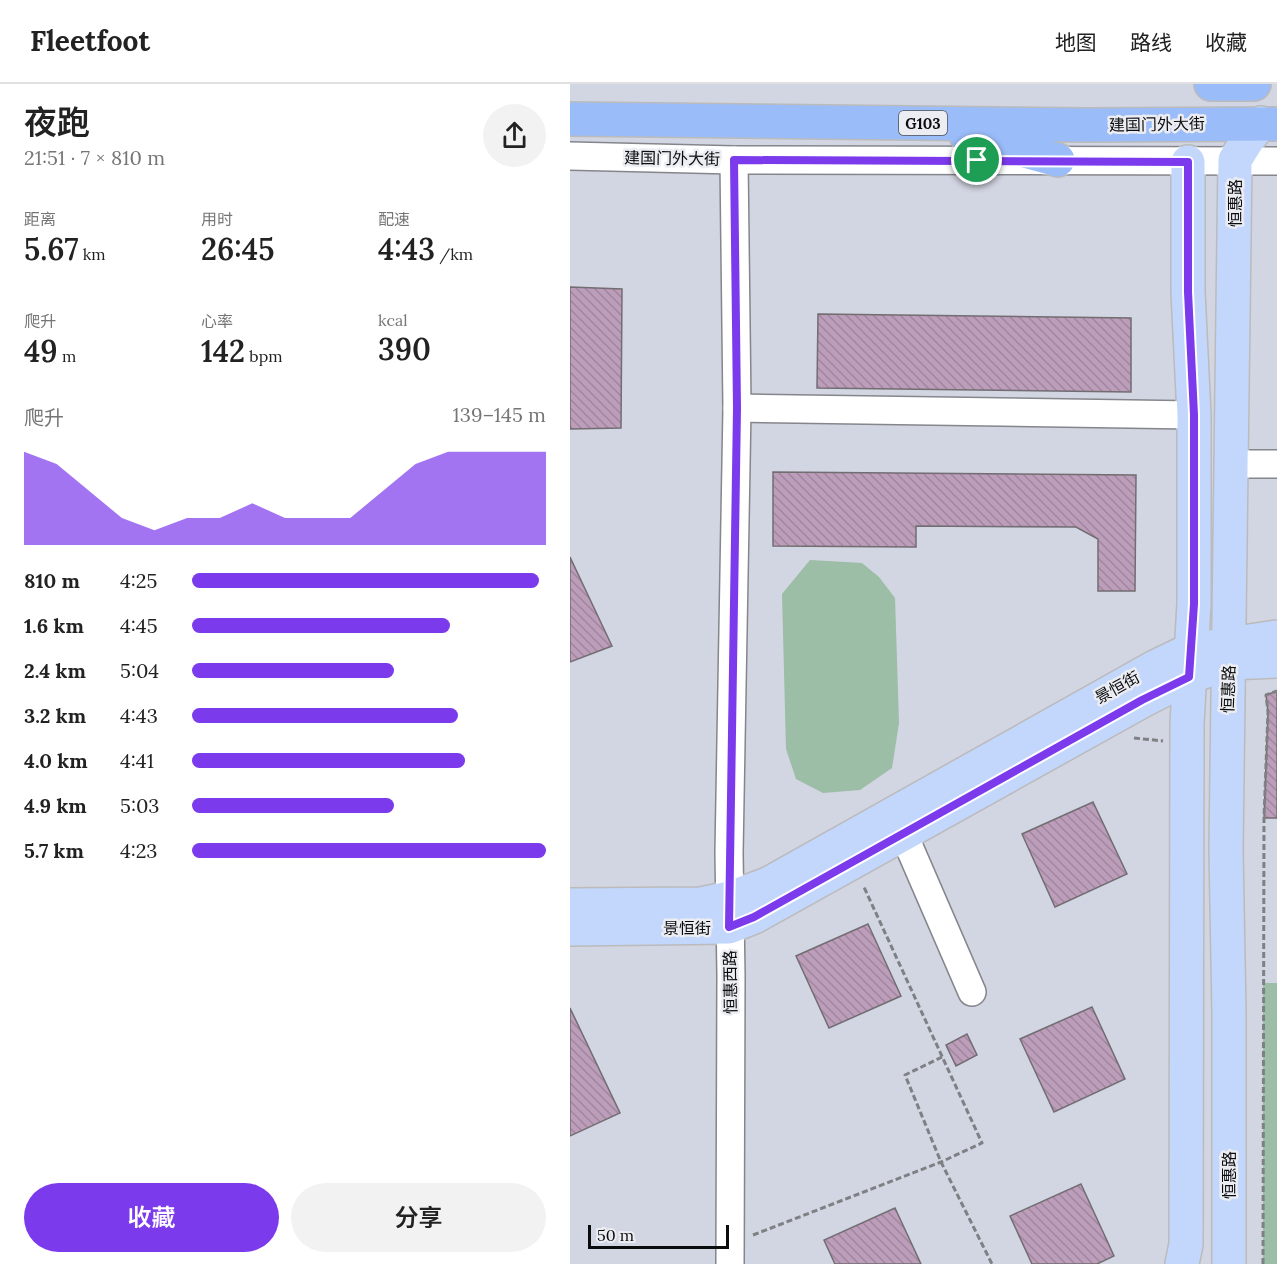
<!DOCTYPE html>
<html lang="zh">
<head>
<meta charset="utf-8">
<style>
	:root { --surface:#fff; --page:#f2f2f2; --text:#222; --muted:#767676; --line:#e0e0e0; --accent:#7c3aed }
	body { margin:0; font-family:Lora,"Noto Sans SC",serif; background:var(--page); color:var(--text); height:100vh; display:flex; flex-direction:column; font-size:22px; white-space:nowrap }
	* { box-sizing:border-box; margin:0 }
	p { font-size:20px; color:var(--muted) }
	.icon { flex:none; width:33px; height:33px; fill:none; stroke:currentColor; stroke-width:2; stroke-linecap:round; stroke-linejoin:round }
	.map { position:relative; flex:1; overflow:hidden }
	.panel { display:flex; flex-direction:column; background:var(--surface); width:570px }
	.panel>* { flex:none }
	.scale { position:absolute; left:18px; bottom:15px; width:141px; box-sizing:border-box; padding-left:6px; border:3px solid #0b0c0e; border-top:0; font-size:16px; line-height:21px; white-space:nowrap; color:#0b0c0e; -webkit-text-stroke:4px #ecedf3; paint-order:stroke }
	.pin { position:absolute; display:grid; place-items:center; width:51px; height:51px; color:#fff; margin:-26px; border:3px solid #fff; border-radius:50%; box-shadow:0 2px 6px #0007 }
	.round { display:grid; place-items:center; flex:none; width:63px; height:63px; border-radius:32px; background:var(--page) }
	.headline { display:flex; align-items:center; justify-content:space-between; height:102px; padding:0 24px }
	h1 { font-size:33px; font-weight:600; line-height:45px }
	.stats { display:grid; grid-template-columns:repeat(3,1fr); gap:9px; height:102px; padding:6px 24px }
	.stats div { display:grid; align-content:center }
	.stats b { font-size:30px; font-weight:600 }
	.stats small { font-size:16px; font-weight:400 }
	.stats p { font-size:16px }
	.chart { height:168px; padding:12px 24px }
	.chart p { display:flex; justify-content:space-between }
	.chart svg { width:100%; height:108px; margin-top:6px; fill:var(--accent); opacity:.7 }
	.button { display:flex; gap:12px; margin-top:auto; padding:12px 24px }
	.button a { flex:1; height:69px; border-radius:36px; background:var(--accent); color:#fff; font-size:24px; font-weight:600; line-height:69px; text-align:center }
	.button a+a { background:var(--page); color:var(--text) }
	ul { padding:0 24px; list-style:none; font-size:20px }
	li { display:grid; grid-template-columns:96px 72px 1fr; align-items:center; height:45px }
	li i { height:15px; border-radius:8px; background:var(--accent) }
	header { display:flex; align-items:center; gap:36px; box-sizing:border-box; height:84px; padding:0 30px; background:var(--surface); border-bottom:2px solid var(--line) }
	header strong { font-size:28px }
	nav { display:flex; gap:33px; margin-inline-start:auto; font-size:21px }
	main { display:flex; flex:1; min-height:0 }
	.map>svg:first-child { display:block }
</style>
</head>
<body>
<header>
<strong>Fleetfoot</strong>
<nav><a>地图</a><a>路线</a><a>收藏</a></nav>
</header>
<main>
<section class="panel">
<div class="headline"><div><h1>夜跑</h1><p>21:51 · 7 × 810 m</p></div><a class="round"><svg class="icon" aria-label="share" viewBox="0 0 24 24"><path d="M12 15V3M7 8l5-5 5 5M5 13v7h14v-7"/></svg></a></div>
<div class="stats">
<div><p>距离</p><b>5.67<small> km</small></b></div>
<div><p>用时</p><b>26:45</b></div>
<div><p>配速</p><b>4:43<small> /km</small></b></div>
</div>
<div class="stats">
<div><p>爬升</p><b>49<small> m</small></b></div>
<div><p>心率</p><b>142<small> bpm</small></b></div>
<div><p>kcal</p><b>390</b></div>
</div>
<div class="chart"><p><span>爬升</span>139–145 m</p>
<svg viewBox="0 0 160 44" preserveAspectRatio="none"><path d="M0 44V6L10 11L20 22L30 33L40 38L50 33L60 33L70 27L80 33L90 33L100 33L110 22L120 11L130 6L140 6L150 6L160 6V44z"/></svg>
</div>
<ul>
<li><b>810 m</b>4:25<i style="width:98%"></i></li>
<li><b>1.6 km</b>4:45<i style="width:73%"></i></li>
<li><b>2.4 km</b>5:04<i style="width:57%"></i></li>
<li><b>3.2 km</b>4:43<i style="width:75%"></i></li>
<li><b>4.0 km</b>4:41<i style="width:77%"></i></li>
<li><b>4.9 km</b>5:03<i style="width:57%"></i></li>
<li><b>5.7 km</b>4:23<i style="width:100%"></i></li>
</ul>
<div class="button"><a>收藏</a><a>分享</a></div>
</section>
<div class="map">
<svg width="707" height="1180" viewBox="0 0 707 1180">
	<defs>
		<pattern id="building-back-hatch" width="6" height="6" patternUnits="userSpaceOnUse" patternTransform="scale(1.5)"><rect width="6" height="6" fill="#bc9dba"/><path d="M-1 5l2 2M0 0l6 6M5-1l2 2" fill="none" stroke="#a0869f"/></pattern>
	</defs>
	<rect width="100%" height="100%" fill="#dfe0e6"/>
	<!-- built -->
	<rect fill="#d2d5e2" x="0" y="0" width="707" height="1180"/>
	<!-- green -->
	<g fill="#9cbda6">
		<path d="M240,476L292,479L309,493L325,514L329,639L322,684L290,706L253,709L226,695L216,665L212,510Z"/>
		<rect x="693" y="899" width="14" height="281"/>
	</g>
	<!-- building -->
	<g fill="url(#building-back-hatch)" stroke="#726d71" stroke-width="1.5">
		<path d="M0,203L52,205L51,344L0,345Z"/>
		<path d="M248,230L561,234V308L247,304Z"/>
		<path d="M203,388L566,391L565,507H528V455L506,443L346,442V463L203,462Z"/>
		<path d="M0,473L42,562L0,578Z"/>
		<path d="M707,607V734H694L698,628L696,611Z"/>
		<path d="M523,718L557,790L485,823L452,750Z"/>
		<path d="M298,840L331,912L259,944L226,872Z"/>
		<path d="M522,923L555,995L484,1028L450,955Z"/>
		<path d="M0,924L50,1029L0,1052Z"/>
		<path d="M397,950L407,971L386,982L376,961Z"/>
		<path d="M511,1100L544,1172L527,1180H462L440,1132Z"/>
		<path d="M325,1124L351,1180H265L254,1156Z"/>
	</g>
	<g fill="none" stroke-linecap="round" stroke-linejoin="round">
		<!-- minor casing -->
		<g stroke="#85868c" stroke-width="30">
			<g id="minor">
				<path d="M0,72L164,76L707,77"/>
				<path d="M167,324L624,331"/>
				<path d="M661,380H707"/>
				<path d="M334,751L402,908"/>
				<path d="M160,1180L161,892L159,769L167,324L164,76"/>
			</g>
		</g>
		<!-- major casing -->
		<g stroke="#bbbbbc" stroke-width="36">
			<g id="major">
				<path d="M0,821L131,820L160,814L198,800L585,583L620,566L707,553"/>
				<path d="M0,845L159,843L184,833L572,617L619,593L659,579L707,577"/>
				<path d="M612,1180L616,1160L617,639L624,520V331L618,208V78"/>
				<path d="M659,1180V930L656,766L665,76L678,55L691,39"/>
			</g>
		</g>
		<!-- highway casing -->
		<g stroke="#bbbbbc" stroke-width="36">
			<g id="highway">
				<path d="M641,0H684"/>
				<path d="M0,35L518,41L707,40"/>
				<path d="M396,51L488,76"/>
			</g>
		</g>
		<!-- path -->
		<g stroke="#7f8084" stroke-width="3" stroke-dasharray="6 3" stroke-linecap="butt">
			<path d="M564,654L593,657"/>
			<path d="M372,973L335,991L371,1078L422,1180"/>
			<path d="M183,1151L371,1078L412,1059L293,801"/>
			<path d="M693,1180L694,734L698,628L696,611L707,607"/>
		</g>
		<!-- minor -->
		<use href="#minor" stroke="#fff" stroke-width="27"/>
		<!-- major -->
		<use href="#major" stroke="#c2d7fb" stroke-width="33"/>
		<!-- highway -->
		<use href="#highway" stroke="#9abcf9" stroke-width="33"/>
	</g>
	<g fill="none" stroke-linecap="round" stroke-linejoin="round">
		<!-- route casing -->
		<g stroke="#fff" stroke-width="12">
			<path id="route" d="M164,76L618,78V208L624,331V520L619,593L572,616L184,833L159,843L167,324Z"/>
		</g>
		<!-- route -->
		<use href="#route" stroke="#7c3aed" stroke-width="8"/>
	</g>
	<g text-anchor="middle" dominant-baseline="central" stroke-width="5" stroke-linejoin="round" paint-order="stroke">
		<!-- shield labels -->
		<rect fill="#ecedf3" stroke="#4e5053" stroke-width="1.5" x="329" y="27" width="48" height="24" rx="4.5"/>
		<g font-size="15" font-weight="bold" fill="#0b0c0e">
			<text x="353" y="39">G103</text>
		</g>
		<!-- street labels -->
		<g font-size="16" fill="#0b0c0e" stroke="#ecedf3">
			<text transform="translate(587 40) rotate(-1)">建国门外大街</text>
			<text transform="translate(102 74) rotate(1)">建国门外大街</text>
			<text transform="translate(665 119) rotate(-90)">恒惠路</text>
			<text transform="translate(547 603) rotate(-29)">景恒街</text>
			<text transform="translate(658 605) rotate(-88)">恒惠路</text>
			<text x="117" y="844">景恒街</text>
			<text transform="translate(160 898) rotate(-91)">恒惠西路</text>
			<text transform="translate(659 1091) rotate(-90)">恒惠路</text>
		</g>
	</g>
</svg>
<div class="scale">50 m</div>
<div class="pin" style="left:407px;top:76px;background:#1e9e55"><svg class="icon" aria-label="arrive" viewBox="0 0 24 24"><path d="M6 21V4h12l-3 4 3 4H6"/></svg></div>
</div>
</main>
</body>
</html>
